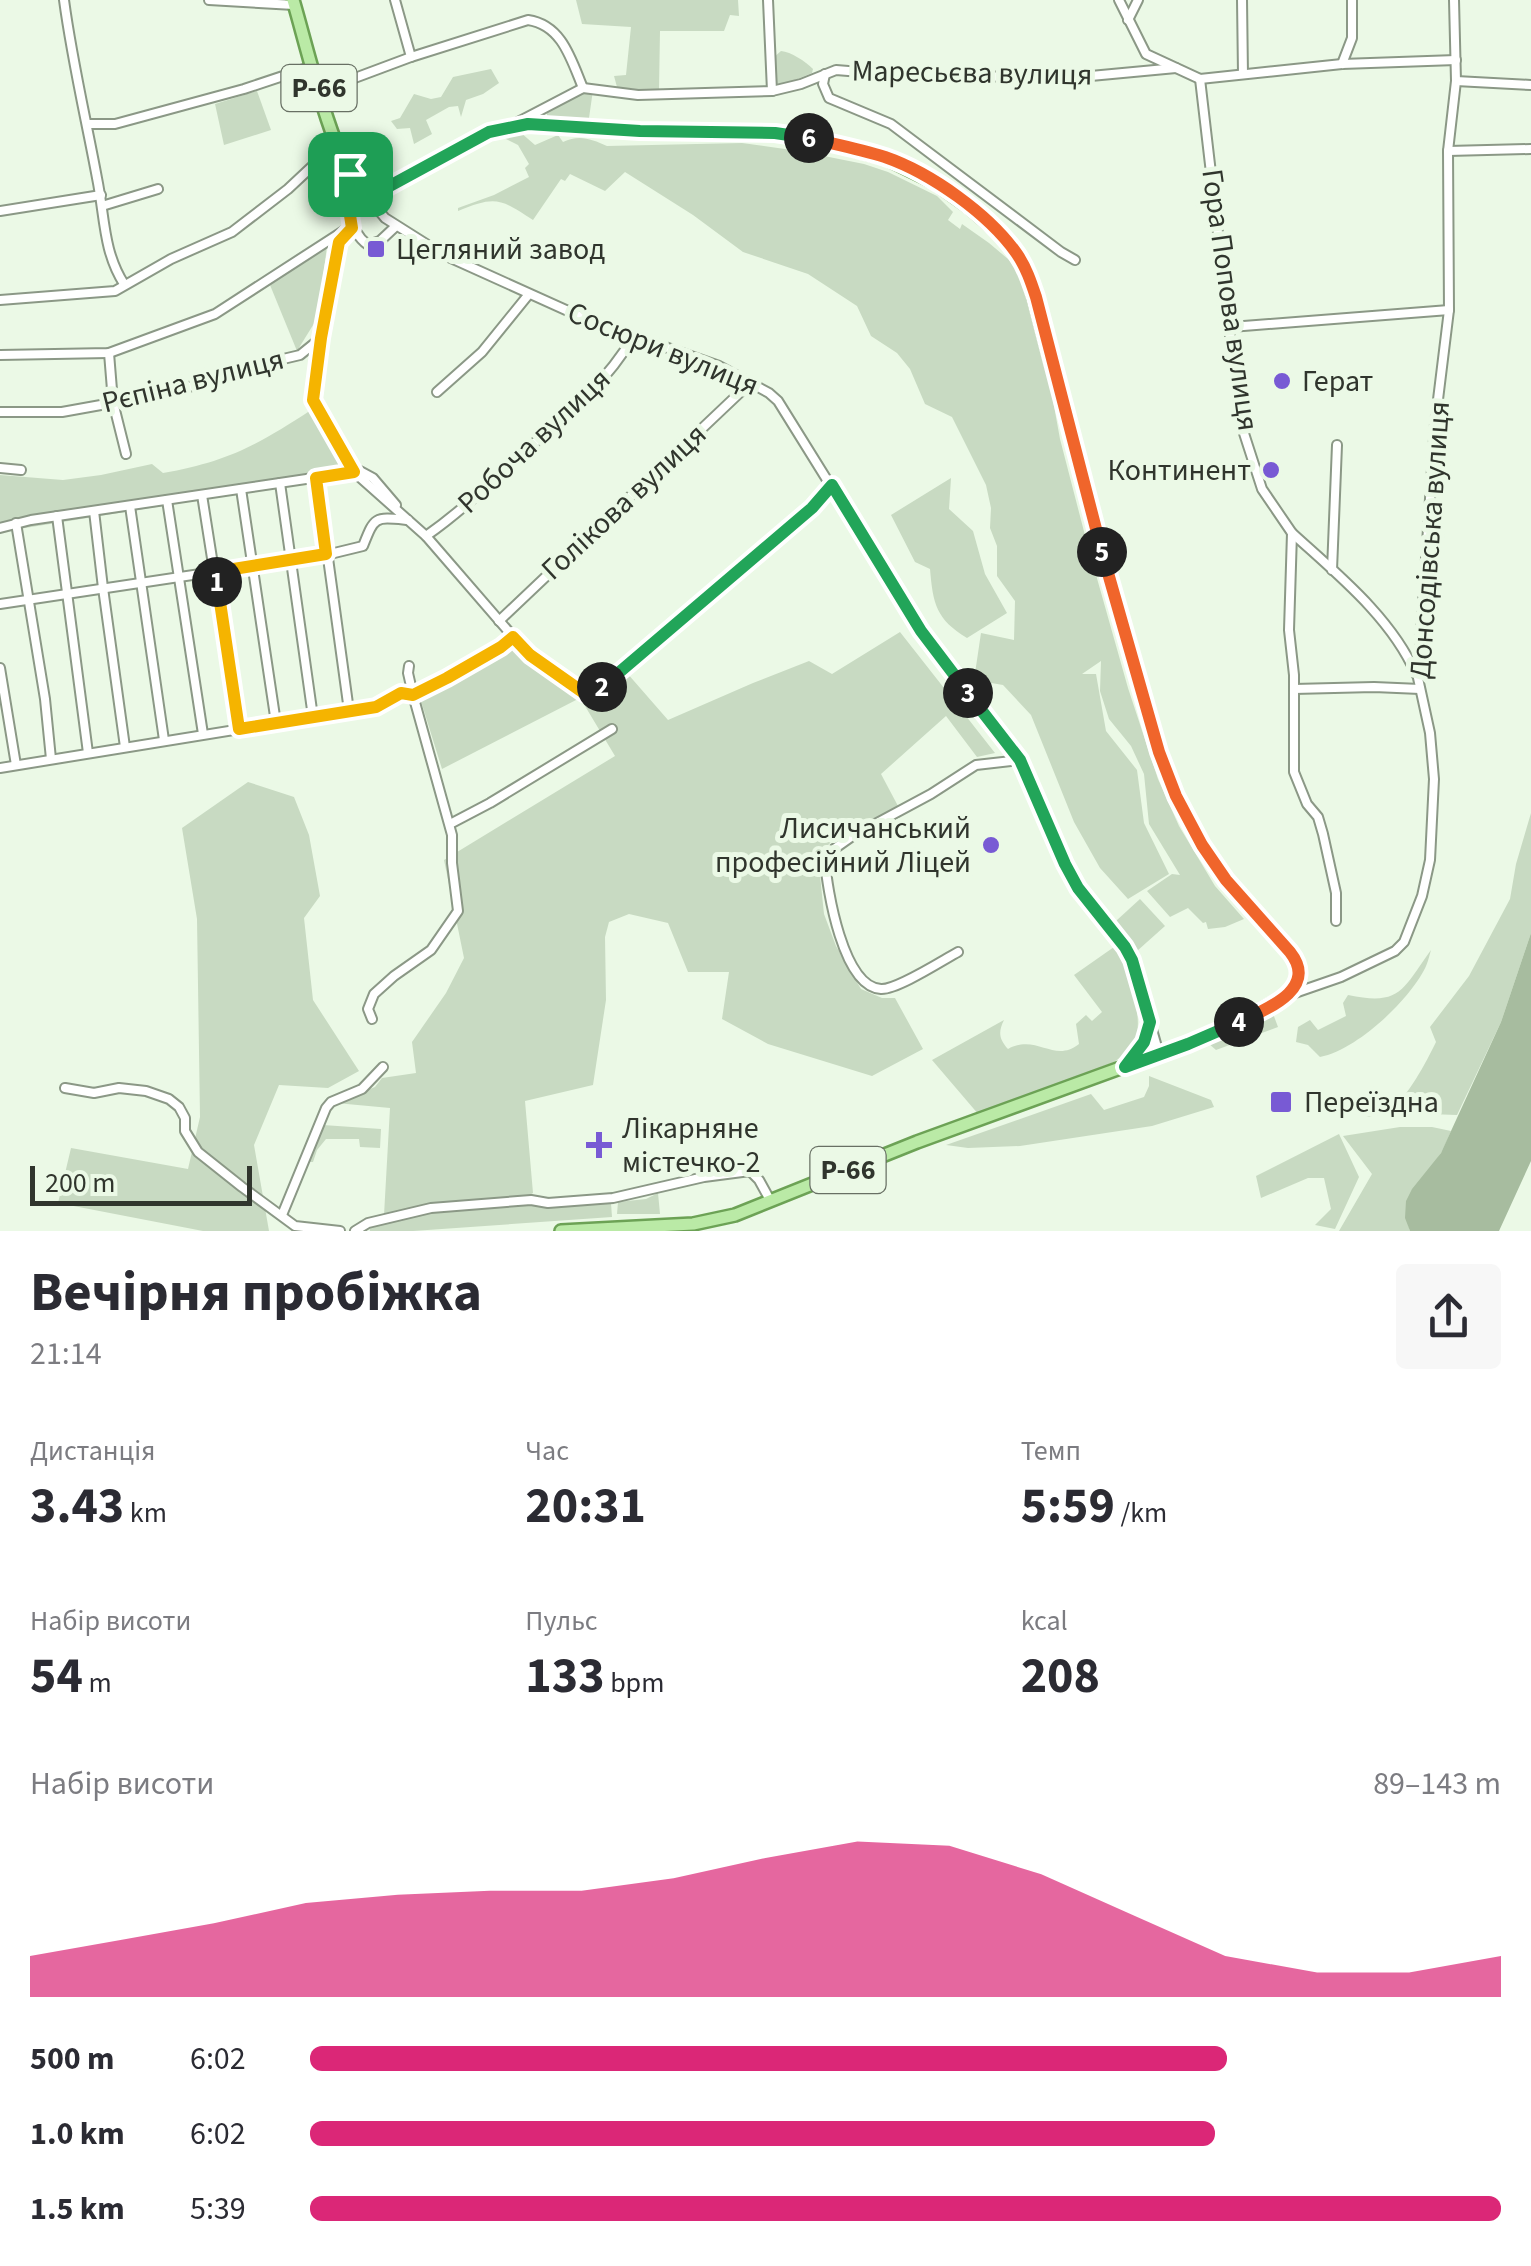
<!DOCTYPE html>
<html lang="uk">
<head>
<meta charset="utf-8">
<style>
	:root { --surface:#fff; --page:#f7f7f7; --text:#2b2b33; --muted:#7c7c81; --accent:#db2777 }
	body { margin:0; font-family:"Source Sans 3",sans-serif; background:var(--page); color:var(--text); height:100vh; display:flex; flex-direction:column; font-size:38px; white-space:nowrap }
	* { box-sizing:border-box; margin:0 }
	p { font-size:32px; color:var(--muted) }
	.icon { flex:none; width:55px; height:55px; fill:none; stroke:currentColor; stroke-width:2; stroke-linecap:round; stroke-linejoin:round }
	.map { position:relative; height:1231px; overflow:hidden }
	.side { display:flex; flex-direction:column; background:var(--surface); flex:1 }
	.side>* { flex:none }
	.scale { position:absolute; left:30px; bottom:25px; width:222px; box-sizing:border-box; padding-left:10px; border:5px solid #30352d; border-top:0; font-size:28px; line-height:35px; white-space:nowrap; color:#30352d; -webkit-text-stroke:8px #ebf9e6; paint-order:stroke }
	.pin { position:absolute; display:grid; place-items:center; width:85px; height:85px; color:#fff; margin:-42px; border-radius:20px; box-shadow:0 5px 15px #0006 }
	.km { position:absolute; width:50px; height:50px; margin:-25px; border-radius:50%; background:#222; color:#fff; font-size:28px; line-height:50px; text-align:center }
	.round { display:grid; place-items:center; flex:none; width:105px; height:105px; border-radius:10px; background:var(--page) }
	.head { display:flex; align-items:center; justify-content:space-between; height:170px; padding:0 30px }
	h1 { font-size:55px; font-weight:700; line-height:75px }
	.metrics { display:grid; grid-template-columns:repeat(3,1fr); gap:15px; height:170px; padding:10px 30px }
	.metrics div { display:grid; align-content:center }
	.metrics b { font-size:50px; font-weight:700 }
	.metrics small { font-size:28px; font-weight:400 }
	.metrics p { font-size:28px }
	.chart { height:280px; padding:20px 30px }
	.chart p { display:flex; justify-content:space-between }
	.chart svg { width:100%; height:180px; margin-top:10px; fill:var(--accent); opacity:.7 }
	ul { padding:0 30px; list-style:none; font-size:32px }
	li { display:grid; grid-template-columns:160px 120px 1fr; align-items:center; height:75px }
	li i { height:25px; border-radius:12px; background:var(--accent) }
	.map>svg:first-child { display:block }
</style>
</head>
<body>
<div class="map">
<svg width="1531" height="1231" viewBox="0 0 1531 1231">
	<rect width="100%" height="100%" fill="#ebf9e6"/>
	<!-- green -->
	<g fill="#c8dac2">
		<path d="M576,0H738L739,16L730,15L724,31H660L659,89L651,91L617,87L614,76L626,75L631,27L582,24Z"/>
		<path d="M781,51C791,52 805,61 813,69L812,73L785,84L775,85L773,58Z"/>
		<path d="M491,69L499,83L483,94L466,100L461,117L458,106L449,107L426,120L432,134L414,144L410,128L397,129L391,121L400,118L414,94L431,99L441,97L453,77Z"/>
		<path d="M585,90H593L589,118H583V122L547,117V112Z"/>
		<path d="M257,91L271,130L224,145L215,104Z"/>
		<path d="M520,132L535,145L558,135L563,142C579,134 592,139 607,146L742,143L799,151L864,164L888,172L937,196L953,212L948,220L960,229L962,224L989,243L1008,259L1021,274L1042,340L1060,439L1087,543L1128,688L1158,779L1179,826L1215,886L1244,919L1225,927L1208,929L1206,922L1203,923L1188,908L1170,917L1147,891L1172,874L1180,875L1149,824L1144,774L1131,746L1109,719L1100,691L1101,661L1082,674H1096L1106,731L1137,770L1144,823L1169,874L1128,899L1100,868L1074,822L1031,715L1003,685L974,680L981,633L1014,640L1015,601L997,576V546L990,528L991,508L986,485L952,417L925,404L910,369L897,353L871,336L857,306L808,274L743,252L693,215L625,172L605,191L570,174L565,181L561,179L533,220C500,198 495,196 458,211V208L494,195L529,177L525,168L529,164L518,145L502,137Z"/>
		<path d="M327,246L318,317L297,351L270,285Z"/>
		<path d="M311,410L350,476L0,532V475L63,480L101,475L152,464L163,473C226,462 258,445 311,410Z"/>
		<path d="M951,478L949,509L973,531L985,574L1007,613L967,638C936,619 933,604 930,569L915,562L891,515Z"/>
		<path d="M900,632L995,753L977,757L946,716L881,774L898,806L831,842L818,856L824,914L836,946L861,989L882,998H895L923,1049L872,1076L768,1044L722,1019L729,972H688L668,923L629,914L609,922L605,937L606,1000L593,1085L525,1101L533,1193L528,1196L424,1206L384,1215L390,1108L336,1103L375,1087L382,1078L416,1073L412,1042L446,993L464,958L444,860L615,756L582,701L602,696L627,673L668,720L753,683L809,661L832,674Z"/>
		<path d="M512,648L578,699L442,769L420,698L502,656Z"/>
		<path d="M248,782L294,797L309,835L320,896L304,918L313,1000L359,1071L328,1088L279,1085L254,1145L269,1231H203L58,1203L71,1148L188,1169L200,1117L197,919L182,828Z"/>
		<path d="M1531,813V933L1501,1022L1457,1115L1401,1113L1366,1117C1373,1115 1383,1114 1389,1110C1408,1098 1426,1062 1436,1042L1430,1027L1469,976L1510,899L1516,864Z"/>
		<path d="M1140,899L1165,926L1137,951L1116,921Z"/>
		<path d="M1114,947C1129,968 1143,1014 1136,1039C1133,1050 1122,1056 1114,1062L979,1115L932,1060L1004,1020C998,1032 999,1039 1008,1049C1037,1033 1054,1064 1079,1044L1076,1024L1086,1015L1092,1021L1102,1012L1074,975Z"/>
		<path d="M1431,950C1429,957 1427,966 1423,972C1405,1004 1356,1050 1320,1057L1308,1045L1296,1042L1298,1027L1310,1020L1318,1030L1346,1016L1343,1003L1348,995C1401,1006 1402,990 1431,950Z"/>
		<path d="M1272,1011L1278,1027L1216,1050L1208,1043L1237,1025Z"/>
		<path d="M1149,1076L1211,1100L1214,1107L1152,1126L1020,1146L968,1148L946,1145L1091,1094L1104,1110L1144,1097L1149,1086Z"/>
		<path d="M323,1125L381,1129L380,1148L360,1147L359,1139H326L317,1150L313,1162H309V1155Z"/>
		<path d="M1400,1127H1432L1451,1131C1448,1138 1445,1146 1441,1153C1424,1180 1398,1194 1410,1231H1339L1372,1174L1343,1136Z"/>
		<path d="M1339,1134L1359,1177L1335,1229L1315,1225L1331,1209L1324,1178H1308L1261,1198L1256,1176Z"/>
		<path d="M658,1193L660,1214H617L618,1202L646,1199Z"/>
		<path d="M611,1203L612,1217L413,1231H370L369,1227L426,1212L506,1206Z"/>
	</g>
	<!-- water -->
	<path fill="#a7bc9f" d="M1531,933V1161L1499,1231H1410L1405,1218L1406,1201L1412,1189L1441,1153L1451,1131L1501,1022Z"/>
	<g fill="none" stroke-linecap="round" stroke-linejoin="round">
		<!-- street casing -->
		<g stroke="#8b9886" stroke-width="12">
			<g id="street">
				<path d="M64,0C72,60 86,119 97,178C105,217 103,251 124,284"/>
				<path d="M209,0L294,5"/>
				<path d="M395,0L411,57"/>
				<path d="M768,0L772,91"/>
				<path d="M1119,0L1146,54L1200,79"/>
				<path d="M1242,0L1243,74"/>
				<path d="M1128,20L1138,0"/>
				<path d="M1342,64L1352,38V0"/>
				<path d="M825,74L823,84L829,98L891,124L1061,252L1075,260"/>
				<path d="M1200,79L1240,421L1262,489L1292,533L1289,630L1294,675V772L1307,804L1318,817L1323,834L1336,893V921"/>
				<path d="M1200,79L1342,64L1456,60"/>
				<path d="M1456,81L1531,85"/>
				<path d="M583,88L638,95L772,91L801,84L836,70L910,76L1080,77L1176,68"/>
				<path d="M320,91L411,57L528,20C562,25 571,59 583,88"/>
				<path d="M516,123L583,88"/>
				<path d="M87,124H115L244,89L313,66"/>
				<path d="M1448,151L1531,149"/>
				<path d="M350,174C348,199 345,228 368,245L380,241L396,226"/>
				<path d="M357,184L385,218L442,254L588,320L719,366L769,393L778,401L921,631L1020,760L1065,863L1078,889L1125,947L1132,960L1150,1022L1144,1042L1128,1063"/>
				<path d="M102,206L158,189"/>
				<path d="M0,211L101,195"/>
				<path d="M352,228L339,242L321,338L313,400L354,472L426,536L529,655L584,693L598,690L811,509L832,485"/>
				<path d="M0,300L115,291L171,259L232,232L288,189L335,145"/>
				<path d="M1231,327L1449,310"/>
				<path d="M109,353L113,402L126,454"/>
				<path d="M0,355L109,353L215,314L348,228"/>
				<path d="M437,392L482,352L529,294"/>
				<path d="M0,412H62L173,392L262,364L300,355L321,338"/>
				<path d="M0,468L21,470"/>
				<path d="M317,478L349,711"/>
				<path d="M280,483L313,717"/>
				<path d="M241,489L276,723"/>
				<path d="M202,495L239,729"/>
				<path d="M167,500L203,734"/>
				<path d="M130,506L164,740"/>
				<path d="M94,511L103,588L125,747"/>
				<path d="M57,516L88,753"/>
				<path d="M16,523L45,699L51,759"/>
				<path d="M0,528L31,520L360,471L373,478L396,505"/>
				<path d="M1292,533C1337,574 1391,617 1416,674"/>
				<path d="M426,536C459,513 486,487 515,460C558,422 604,387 633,337"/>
				<path d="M1332,570L1337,445"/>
				<path d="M0,604L326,555L363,546C375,516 374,517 408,520"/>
				<path d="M499,621L750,383"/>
				<path d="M0,668L16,765"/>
				<path d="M1294,689L1374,687L1420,689"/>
				<path d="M0,768L376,707L401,693L413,695L447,678L501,647L513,637"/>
				<path d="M450,824L490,803L612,729"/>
				<path d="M958,952C943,960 897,990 881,989C843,987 827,890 825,860L834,849L851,837L931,794L976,765L1020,760"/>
				<path d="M1289,995L1341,977L1395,951L1404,942L1422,896L1430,860L1434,779L1430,733L1418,678L1435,424L1449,310L1448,151L1456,81L1454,0"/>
				<path d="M372,1019L368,1009L374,994L394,976L431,950L458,911L452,863V835L413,695L408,673L409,666"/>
				<path d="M1151,1026L1159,1054"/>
				<path d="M65,1088L94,1093L119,1088L146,1091L169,1099L179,1107L185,1118V1131L198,1152L242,1187L295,1226L340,1231"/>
				<path d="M282,1215L326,1108L331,1102L362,1089L383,1067"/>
				<path d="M355,1231L368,1223L431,1208L531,1200L548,1203L613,1198L704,1177L750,1171L759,1180L770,1200"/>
			</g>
		</g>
		<!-- primary casing -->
		<g stroke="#6ca255" stroke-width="16">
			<path id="primary" d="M293,0C304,36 333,160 356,180C365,188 375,188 386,188L489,133L528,124L589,129L775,133L806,137L885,158L934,182L969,207L999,233L1015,252L1029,278L1106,567L1159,753L1176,796L1202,845L1226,880L1290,952C1304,970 1301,982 1285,997L1219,1032L917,1142L735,1215L693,1224L561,1231"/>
		</g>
		<!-- street -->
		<use href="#street" stroke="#fff" stroke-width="8"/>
		<!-- primary -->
		<use href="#primary" stroke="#baeaa6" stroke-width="11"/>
	</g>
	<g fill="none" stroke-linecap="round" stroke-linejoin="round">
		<!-- split-1 casing -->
		<g stroke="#fff" stroke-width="20">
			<path id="split-1" d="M217,582L215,572L326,554L316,478L354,472L313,400L321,338L339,242L352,228L348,203L350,174"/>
		</g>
		<!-- split-2 casing -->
		<g stroke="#fff" stroke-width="20">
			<path id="split-2" d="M217,582L239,729L376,707L401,693L413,695L447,678L501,647L513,637L530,655L584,693L598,690L602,687"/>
		</g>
		<!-- split-3 casing -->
		<g stroke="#fff" stroke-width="20">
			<path id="split-3" d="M602,687L812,508L832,485L921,631L968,693"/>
		</g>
		<!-- split-4 casing -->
		<g stroke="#fff" stroke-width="20">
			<path id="split-4" d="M968,693L1020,760L1065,864L1078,888L1125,947L1132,960L1150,1022L1144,1042L1125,1067L1188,1044L1239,1022"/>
		</g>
		<!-- split-5 casing -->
		<g stroke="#fff" stroke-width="20">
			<path id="split-5" d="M1102,552L1159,752L1176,796L1202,845L1226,880L1290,952C1319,989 1267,1009 1239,1022"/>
		</g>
		<!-- split-6 casing -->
		<g stroke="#fff" stroke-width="20">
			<path id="split-6" d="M809,138C834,144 860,149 885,157C931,173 989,214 1017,254C1026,267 1031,282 1036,297L1102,552"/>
		</g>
		<!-- split-7 casing -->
		<g stroke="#fff" stroke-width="20">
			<path id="split-7" d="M350,174C361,186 370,189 386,188L489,132L528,124L640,131L775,133L809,138"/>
		</g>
		<!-- split-1 -->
		<use href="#split-1" stroke="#f5b400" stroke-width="12"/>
		<!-- split-2 -->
		<use href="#split-2" stroke="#f5b400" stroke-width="12"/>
		<!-- split-3 -->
		<use href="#split-3" stroke="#22a559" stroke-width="12"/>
		<!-- split-4 -->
		<use href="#split-4" stroke="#22a559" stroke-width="12"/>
		<!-- split-5 -->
		<use href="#split-5" stroke="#f0652b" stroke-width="12"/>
		<!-- split-6 -->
		<use href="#split-6" stroke="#f0652b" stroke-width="12"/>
		<!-- split-7 -->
		<use href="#split-7" stroke="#22a559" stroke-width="12"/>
	</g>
	<!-- markers -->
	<g fill="#785ad4" stroke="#ebf9e6" stroke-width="4">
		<rect x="366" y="239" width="20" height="20" rx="5"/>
		<circle cx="1282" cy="381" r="10"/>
		<circle cx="1271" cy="470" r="10"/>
		<circle cx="991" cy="845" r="10"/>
		<rect x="1269" y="1090" width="24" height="24" rx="5"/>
		<path d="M594 1130h10v10h10v10h-10v10h-10v-10h-10v-10h10z"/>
	</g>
	<g text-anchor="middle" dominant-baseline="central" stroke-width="10" stroke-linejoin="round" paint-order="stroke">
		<!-- shield labels -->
		<g fill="#ebf9e6" stroke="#687064" stroke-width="2.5">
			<rect x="281.5" y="65" width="75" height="46" rx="8"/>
			<rect x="810.5" y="1147" width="75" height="46" rx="8"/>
		</g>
		<g font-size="28" font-weight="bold" fill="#30352d">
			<text x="319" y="88">Р-66</text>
			<text x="848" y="1170">Р-66</text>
		</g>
		<!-- street labels -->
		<g font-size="30" fill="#30352d" stroke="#ebf9e6">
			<text transform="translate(972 73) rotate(1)">Маресьєва вулиця</text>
			<text transform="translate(1230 300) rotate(82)">Гора Попова вулиця</text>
			<text transform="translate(663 349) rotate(22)">Сосюри вулиця</text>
			<text transform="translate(193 381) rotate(-14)">Рєпіна вулиця</text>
			<text transform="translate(534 441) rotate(-43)">Робоча вулиця</text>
			<text transform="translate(624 502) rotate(-43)">Голікова вулиця</text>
			<text transform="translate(1430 540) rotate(-86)">Донсодівська вулиця</text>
		</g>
		<!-- poi labels -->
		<g font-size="30" fill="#30352d" stroke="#ebf9e6" text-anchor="start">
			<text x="396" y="249">Цегляний завод</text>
			<text x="1302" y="381">Герат</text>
			<text x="1251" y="470" text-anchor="end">Континент</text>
			<text x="971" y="828" text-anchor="end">Лисичанський<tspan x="971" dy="34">професійний Ліцей</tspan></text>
			<text x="1304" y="1102">Переїздна</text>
			<text x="622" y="1128">Лікарняне<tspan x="622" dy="34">містечко-2</tspan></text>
		</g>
	</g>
</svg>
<div class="scale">200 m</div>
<div class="pin" style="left:350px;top:174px;background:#1e9e55"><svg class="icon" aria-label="arrive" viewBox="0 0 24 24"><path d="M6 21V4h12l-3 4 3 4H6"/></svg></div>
<b class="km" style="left:217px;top:582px">1</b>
<b class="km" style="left:602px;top:687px">2</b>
<b class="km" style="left:968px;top:693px">3</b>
<b class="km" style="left:1239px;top:1022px">4</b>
<b class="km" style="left:1102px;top:552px">5</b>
<b class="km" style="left:809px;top:138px">6</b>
</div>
<section class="side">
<div class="head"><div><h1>Вечірня пробіжка</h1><p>21:14</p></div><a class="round"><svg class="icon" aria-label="share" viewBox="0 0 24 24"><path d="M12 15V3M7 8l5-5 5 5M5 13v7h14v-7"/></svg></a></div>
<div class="metrics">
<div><p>Дистанція</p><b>3.43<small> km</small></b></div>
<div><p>Час</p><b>20:31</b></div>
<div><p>Темп</p><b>5:59<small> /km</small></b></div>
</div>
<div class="metrics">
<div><p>Набір висоти</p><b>54<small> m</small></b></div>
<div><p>Пульс</p><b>133<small> bpm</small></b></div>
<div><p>kcal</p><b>208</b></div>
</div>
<div class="chart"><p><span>Набір висоти</span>89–143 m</p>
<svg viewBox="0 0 160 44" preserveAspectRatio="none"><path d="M0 44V34L10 30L20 26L30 21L40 19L50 18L60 18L70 15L80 10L90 6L100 7L110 14L120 24L130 34L140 38L150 38L160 34V44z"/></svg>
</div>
<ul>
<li><b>500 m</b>6:02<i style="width:77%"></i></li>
<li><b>1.0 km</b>6:02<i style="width:76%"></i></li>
<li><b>1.5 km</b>5:39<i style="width:100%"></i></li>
</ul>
</section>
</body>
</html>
